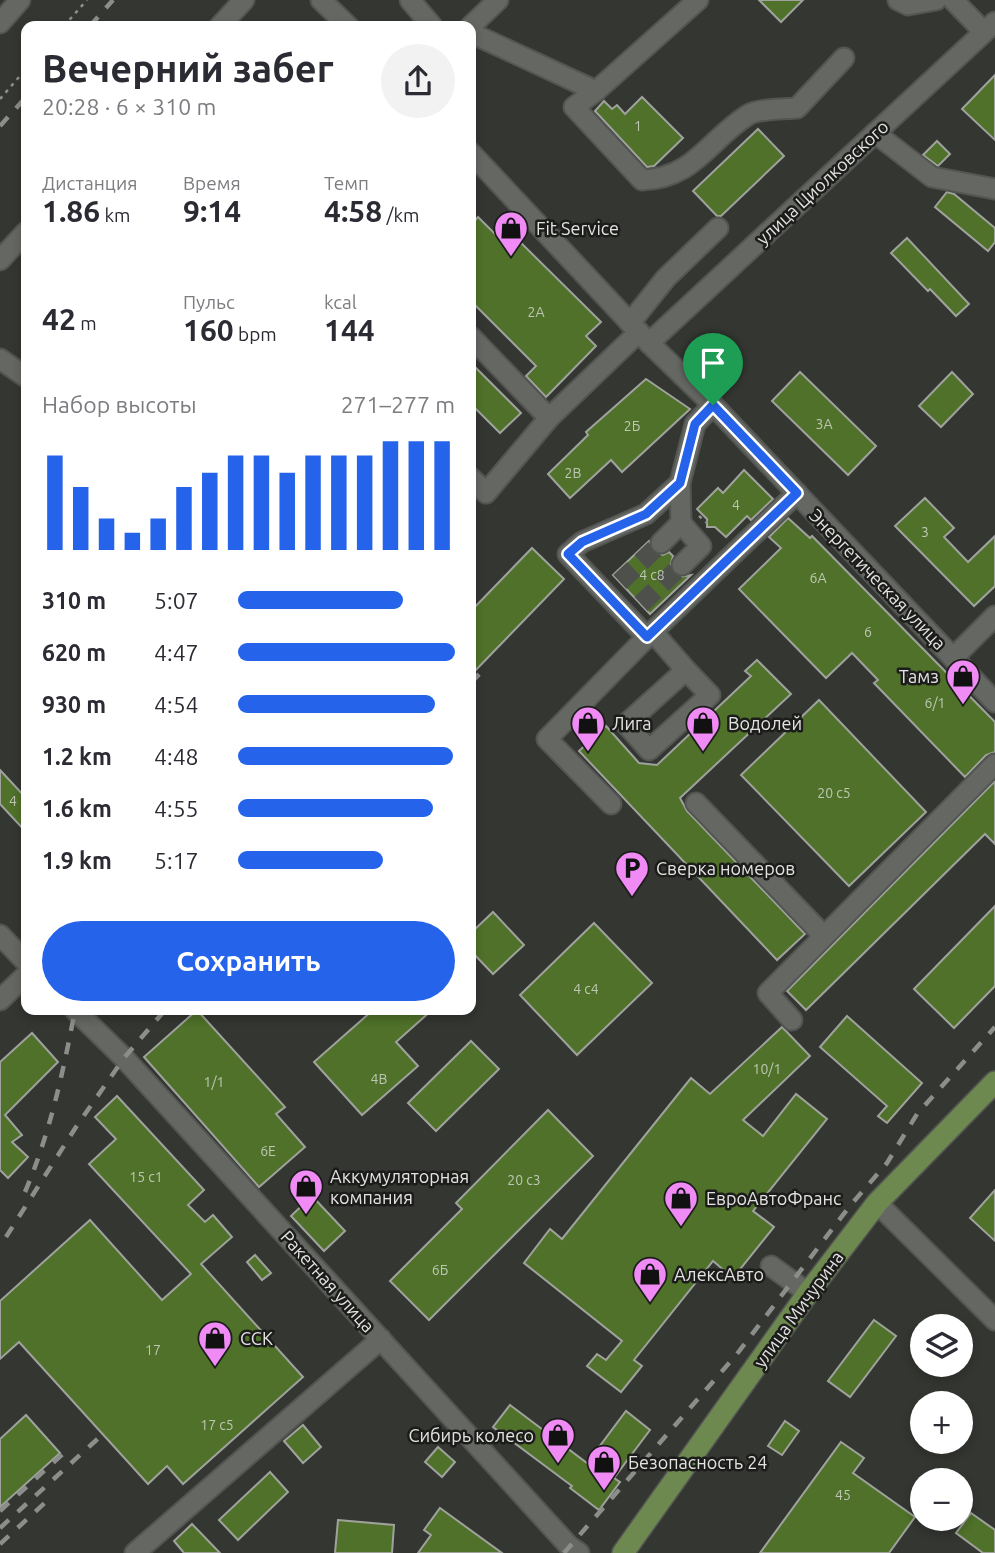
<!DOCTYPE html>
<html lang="ru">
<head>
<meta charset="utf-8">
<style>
	:root { --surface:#fff; --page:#f2f2f3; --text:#2b2b33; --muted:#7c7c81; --accent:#2563eb }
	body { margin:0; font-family:Ubuntu,sans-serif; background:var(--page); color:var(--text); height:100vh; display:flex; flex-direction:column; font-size:26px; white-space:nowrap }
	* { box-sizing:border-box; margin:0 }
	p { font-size:23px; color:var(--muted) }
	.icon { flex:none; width:38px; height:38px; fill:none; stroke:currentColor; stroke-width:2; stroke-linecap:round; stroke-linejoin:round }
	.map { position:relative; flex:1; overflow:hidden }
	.panel { position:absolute; left:21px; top:21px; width:455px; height:994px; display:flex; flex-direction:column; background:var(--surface); border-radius:14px; box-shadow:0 4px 10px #0003 }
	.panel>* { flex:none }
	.tools { position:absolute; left:910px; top:1314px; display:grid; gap:14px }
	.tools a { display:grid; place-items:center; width:63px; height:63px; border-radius:50%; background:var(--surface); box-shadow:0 4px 10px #0003; font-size:35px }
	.pin { position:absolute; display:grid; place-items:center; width:60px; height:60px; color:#fff; margin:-72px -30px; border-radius:50% 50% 50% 0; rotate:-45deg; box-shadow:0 0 7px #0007 }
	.pin .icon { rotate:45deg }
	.round { display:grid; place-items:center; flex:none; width:74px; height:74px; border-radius:37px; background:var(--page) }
	.summary { display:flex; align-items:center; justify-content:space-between; height:119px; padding:0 21px }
	h1 { font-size:38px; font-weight:700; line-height:52px }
	.figures { display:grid; grid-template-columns:repeat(3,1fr); gap:10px; height:119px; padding:7px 21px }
	.figures div { display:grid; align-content:center }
	.figures b { font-size:30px; font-weight:700 }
	.figures small { font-size:19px; font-weight:400 }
	.figures p { font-size:19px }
	.chart { height:196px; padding:14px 21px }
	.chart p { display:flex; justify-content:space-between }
	.chart svg { width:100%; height:126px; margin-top:7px; stroke:var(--accent); stroke-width:6 }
	.cta { display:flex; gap:14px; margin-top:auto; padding:14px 21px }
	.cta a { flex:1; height:80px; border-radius:42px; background:var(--accent); color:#fff; font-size:28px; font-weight:700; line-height:80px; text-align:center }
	ul { padding:0 21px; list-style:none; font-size:23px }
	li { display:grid; grid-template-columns:112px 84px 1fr; align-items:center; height:52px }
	li i { height:18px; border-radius:9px; background:var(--accent) }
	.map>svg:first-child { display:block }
</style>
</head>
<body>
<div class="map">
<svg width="995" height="1553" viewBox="0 0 995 1553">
	<rect width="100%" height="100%" fill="#343632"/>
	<!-- building -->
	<g fill="#4f7129" stroke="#9fa29d" stroke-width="2">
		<path d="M759,0H803L781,22Z"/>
		<path d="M995,75V140L962,109Z"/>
		<path d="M642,97L683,138L654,166L647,167L595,111L604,101L612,109L617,105L625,114Z"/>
		<path d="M758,129L784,156L721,216H717L693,191Z"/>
		<path d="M937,141L950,154L938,166L923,155Z"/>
		<path d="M947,192L954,194L995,228V242L988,251L935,207Z"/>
		<path d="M478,217L500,239L509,231L601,322L586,336L596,346L546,397L526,376L536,366L471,301V225Z"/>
		<path d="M907,238L969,304L956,316L930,289L928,291L891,253Z"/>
		<path d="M471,363L521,413L500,433L471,404Z"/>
		<path d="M800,372L876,446L848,475L772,401Z"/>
		<path d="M952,372L973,394L941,427L919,406Z"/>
		<path d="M646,379L690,409L622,472L611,460L570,498L548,474L588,435L586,432Z"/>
		<path d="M744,470L773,499L751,520L747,516L726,537L715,527H707V519L697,509L718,488L723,493Z"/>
		<path d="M925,498L954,528L944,537L968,562L995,536V586L974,606L895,526Z"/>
		<path d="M788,518L810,538L812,536L995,722V752L986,755L965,777L874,683L878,680L852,653L826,678L739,589L781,548L769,537Z"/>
		<path d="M649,541L653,552L663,555L669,552L673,556L670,567L674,574L680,577L691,575L650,614L613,575Z"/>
		<path d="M532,548L564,579L471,675V611Z"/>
		<path d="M757,660L791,694L680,798L687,811L805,934L777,960L579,751L606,726L639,763L657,765L751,676L745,671Z"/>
		<path d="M819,700L926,812L849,886L741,775Z"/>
		<path d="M0,770L26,798V832L0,804Z"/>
		<path d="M995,781V844L985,834L806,1010L787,991Z"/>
		<path d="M995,906V986L954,1028L914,989Z"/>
		<path d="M493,912L524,945L493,974L471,951V933Z"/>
		<path d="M594,923L652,983L577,1055L520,995Z"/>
		<path d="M197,1010L285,1107L276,1114L305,1147L259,1187L144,1057Z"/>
		<path d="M373,1010H432L396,1042L418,1066L362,1115L314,1062Z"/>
		<path d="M847,1016L922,1083L887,1123L878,1116L887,1106L820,1047Z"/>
		<path d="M782,1027L810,1056L743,1120L763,1136L796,1094L827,1119L753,1211L774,1227L733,1278L713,1261L634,1360L642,1366L621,1392L587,1366L597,1354L606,1360L622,1341L524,1263L550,1229L562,1239L691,1078L710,1094Z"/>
		<path d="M32,1033L58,1062L5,1115L22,1135L12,1142L28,1157L8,1178L0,1170V1062Z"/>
		<path d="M471,1041L499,1069L436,1131L408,1103Z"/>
		<path d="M117,1096L204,1190L188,1205L205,1222L213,1215L232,1237L201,1264L303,1377L183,1484L167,1466L148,1484L19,1342L0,1359V1301L90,1220L162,1300L191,1274L89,1164L116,1139L95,1117Z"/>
		<path d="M548,1110L593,1156L429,1320L390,1281L462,1209L456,1203Z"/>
		<path d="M995,1190V1241L970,1218Z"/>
		<path d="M312,1196L345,1231L324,1251L291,1216Z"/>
		<path d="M255,1255L271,1273L262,1280L247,1262Z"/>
		<path d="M874,1320L896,1336L850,1397L828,1381Z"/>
		<path d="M510,1405L587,1463L626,1411L650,1430L614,1478L620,1482L599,1510L570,1488L572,1486L493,1427Z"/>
		<path d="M26,1415L60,1453L0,1507V1439Z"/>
		<path d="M785,1421L799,1431L782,1455L768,1446Z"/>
		<path d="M303,1425L321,1447L303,1463L284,1441Z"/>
		<path d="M841,1442L864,1458L853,1473L915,1517L889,1553H760Z"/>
		<path d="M438,1447L455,1462L442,1477L425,1462Z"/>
		<path d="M270,1472L288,1492L238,1540L219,1520Z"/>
		<path d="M440,1508L502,1553H418L431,1535L424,1530Z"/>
		<path d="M971,1513L995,1530V1553H983L956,1533Z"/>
		<path d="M338,1520L394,1525L392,1553H335Z"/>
		<path d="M192,1524L220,1553H184L174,1541Z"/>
	</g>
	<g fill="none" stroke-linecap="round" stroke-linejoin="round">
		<!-- minor-tunnel -->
		<g stroke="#4e504c" stroke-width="19" stroke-dasharray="19 10" stroke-linecap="butt">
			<path d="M620,582L661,543"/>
			<path d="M641,604L682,565"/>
		</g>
		<!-- minor casing -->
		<g stroke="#535552" stroke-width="23">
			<g id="minor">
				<path d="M321,0L348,26"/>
				<path d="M410,0L432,26"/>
				<path d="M698,0L596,91L574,107L642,180C695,178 708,140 748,115C757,109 785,109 797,108L844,58"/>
				<path d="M898,0L908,5L936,0"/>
				<path d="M953,0L984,32"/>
				<path d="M0,23L20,0"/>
				<path d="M220,26L244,0"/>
				<path d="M471,26L498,0"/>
				<path d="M471,33L596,91"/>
				<path d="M875,133L932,177L995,189"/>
				<path d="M471,153L649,343L713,405L995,702"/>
				<path d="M0,260L26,232"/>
				<path d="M630,323L666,278L718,228"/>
				<path d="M471,337L549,418L639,332"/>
				<path d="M649,343L995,22"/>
				<path d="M0,359L26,377"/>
				<path d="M471,478L486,493L549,418"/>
				<path d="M681,523L701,546L682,565"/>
				<path d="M661,543L681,523L680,483"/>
				<path d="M653,632L686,670L626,724L649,750L710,695L686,670"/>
				<path d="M647,637L568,554L582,542L646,514L680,483L695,424L713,405"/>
				<path d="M953,658L995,616"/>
				<path d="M696,803L824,936"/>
				<path d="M611,804L547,739L647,637L797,493"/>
				<path d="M0,935L26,962"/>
				<path d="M0,1000L26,975"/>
				<path d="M75,1010L124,1058L569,1546L579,1553"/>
				<path d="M792,1020L768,993L995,764"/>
				<path d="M877,1203L995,1320"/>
				<path d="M771,1266L808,1293"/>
				<path d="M135,1553L381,1339"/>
			</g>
		</g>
		<!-- major casing -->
		<g stroke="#535552" stroke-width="24">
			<path id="major" d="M623,1553L808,1293L877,1203L995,1082"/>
		</g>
		<!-- path -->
		<g stroke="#8f908d" stroke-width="2.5" stroke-dasharray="3.5 5" stroke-linecap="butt">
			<path d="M64,26L87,0"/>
			<path d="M0,99L26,69"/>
			<path d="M699,516L707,523"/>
		</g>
		<!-- minor -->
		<use href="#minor" stroke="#656763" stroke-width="19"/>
		<!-- major -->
		<use href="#major" stroke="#6d894f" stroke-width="21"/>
		<!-- rail -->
		<g stroke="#8c8e8b" stroke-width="4.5" stroke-dasharray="12 12" stroke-linecap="butt">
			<path d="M90,26L113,0"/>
			<path d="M0,126L26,97"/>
			<path d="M471,683L481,672"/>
			<path d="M25,1192C50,1133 63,1073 75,1010"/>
			<path d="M6,1237L76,1127L124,1058L165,1010"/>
			<path d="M0,1511L65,1452"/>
			<path d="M0,1528L103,1434"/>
			<path d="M0,1544L48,1500"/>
			<path d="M564,1553L737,1354L849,1207L887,1163L917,1114L995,1027"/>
		</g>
	</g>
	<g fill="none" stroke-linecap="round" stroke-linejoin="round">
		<!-- route casing -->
		<g stroke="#fff" stroke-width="14">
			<path id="route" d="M713,405L797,493L647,637L568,554L582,542L646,514L680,483L695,424Z"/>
		</g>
		<!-- route -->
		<use href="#route" stroke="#2563eb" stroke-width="9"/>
	</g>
	<!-- icons -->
	<defs>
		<g id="shop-pin" transform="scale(1.75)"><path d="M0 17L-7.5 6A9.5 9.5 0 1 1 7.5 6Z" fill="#f08bf6" stroke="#1c1d1b"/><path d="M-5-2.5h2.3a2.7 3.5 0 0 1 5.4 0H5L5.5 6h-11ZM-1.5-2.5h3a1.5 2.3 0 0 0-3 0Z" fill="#111"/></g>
		<g id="parking-pin" transform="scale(1.75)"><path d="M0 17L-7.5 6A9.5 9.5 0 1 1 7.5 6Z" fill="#f08bf6" stroke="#1c1d1b"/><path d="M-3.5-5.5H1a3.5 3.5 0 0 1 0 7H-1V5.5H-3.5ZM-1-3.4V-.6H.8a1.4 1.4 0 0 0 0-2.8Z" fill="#111"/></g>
	</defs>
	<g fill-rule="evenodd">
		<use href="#shop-pin" x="511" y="228"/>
		<use href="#shop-pin" x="963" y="676"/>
		<use href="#shop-pin" x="588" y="723"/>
		<use href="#shop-pin" x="703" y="723"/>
		<use href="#parking-pin" x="632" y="868"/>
		<use href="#shop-pin" x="306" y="1186"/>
		<use href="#shop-pin" x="681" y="1198"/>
		<use href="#shop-pin" x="650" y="1274"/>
		<use href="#shop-pin" x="215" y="1338"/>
		<use href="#shop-pin" x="558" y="1435"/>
		<use href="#shop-pin" x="604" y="1462"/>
	</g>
	<g text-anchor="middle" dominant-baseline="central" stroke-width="5" stroke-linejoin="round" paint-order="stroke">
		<!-- number labels -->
		<g font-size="14" fill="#bec7b4">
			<text x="638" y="126">1</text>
			<text x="536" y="312">2А</text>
			<text x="824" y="424">3А</text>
			<text x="632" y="426">2Б</text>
			<text x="573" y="473">2В</text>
			<text x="736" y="505">4</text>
			<text x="925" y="532">3</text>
			<text x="652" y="575">4 с8</text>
			<text x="818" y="578">6А</text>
			<text x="868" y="632">6</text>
			<text x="935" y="703">6/1</text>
			<text x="834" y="793">20 с5</text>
			<text x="13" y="801">4</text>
			<text x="586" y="989">4 с4</text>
			<text x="767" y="1069">10/1</text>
			<text x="379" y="1079">4В</text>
			<text x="214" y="1082">1/1</text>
			<text x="268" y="1151">6Е</text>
			<text x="146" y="1177">15 с1</text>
			<text x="524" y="1180">20 с3</text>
			<text x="440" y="1270">6Б</text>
			<text x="153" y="1350">17</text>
			<text x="217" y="1425">17 с5</text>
			<text x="843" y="1495">45</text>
		</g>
		<!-- street labels -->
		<g font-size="18" fill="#e3e4e2" stroke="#1c1d1b">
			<text transform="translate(822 182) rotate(-43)">улица Циолковского</text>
			<text transform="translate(878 579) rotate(46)">Энергетическая улица</text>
			<text transform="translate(328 1281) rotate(48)">Ракетная улица</text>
			<text transform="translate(798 1309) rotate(-54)">улица Мичурина</text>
		</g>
		<!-- poi labels -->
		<g font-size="18" fill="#e3e4e2" stroke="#1c1d1b" text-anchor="start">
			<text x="536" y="228">Fit Service</text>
			<text x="939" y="676" text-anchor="end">Тамз</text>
			<text x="612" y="723">Лига</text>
			<text x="728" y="723">Водолей</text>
			<text x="656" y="868">Сверка номеров</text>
			<text x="330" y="1176">Аккумуляторная<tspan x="330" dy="21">компания</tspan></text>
			<text x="706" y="1198">ЕвроАвтоФранс</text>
			<text x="674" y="1274">АлексАвто</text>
			<text x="240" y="1338">ССК</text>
			<text x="534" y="1435" text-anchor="end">Сибирь колесо</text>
			<text x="628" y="1462">Безопасность 24</text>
		</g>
	</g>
</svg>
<div class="tools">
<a><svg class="icon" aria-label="layers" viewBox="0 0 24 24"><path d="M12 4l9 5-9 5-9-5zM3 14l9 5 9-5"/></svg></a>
<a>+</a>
<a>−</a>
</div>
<div class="pin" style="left:713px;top:405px;background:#1e9e55"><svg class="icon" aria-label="arrive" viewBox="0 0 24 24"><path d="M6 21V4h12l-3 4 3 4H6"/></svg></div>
<section class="panel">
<div class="summary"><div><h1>Вечерний забег</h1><p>20:28 · 6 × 310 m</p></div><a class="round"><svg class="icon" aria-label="share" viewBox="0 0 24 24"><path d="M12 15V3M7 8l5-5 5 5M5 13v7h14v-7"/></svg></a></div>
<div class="figures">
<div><p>Дистанция</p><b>1.86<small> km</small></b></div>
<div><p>Время</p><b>9:14</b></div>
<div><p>Темп</p><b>4:58<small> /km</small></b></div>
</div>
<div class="figures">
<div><b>42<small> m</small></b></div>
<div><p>Пульс</p><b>160<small> bpm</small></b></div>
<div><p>kcal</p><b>144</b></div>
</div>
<div class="chart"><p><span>Набор высоты</span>271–277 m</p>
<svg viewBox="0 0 160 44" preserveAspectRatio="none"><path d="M5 44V11M15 44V22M25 44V33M35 44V38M45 44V33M55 44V22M65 44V17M75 44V11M85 44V11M95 44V17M105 44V11M115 44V11M125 44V11M135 44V6M145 44V6M155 44V6"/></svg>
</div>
<ul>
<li><b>310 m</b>5:07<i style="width:76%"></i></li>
<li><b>620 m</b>4:47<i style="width:100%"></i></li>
<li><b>930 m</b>4:54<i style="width:91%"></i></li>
<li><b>1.2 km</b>4:48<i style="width:99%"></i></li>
<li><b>1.6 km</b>4:55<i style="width:90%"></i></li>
<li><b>1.9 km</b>5:17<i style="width:67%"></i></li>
</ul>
<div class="cta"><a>Сохранить</a></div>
</section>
</div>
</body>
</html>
